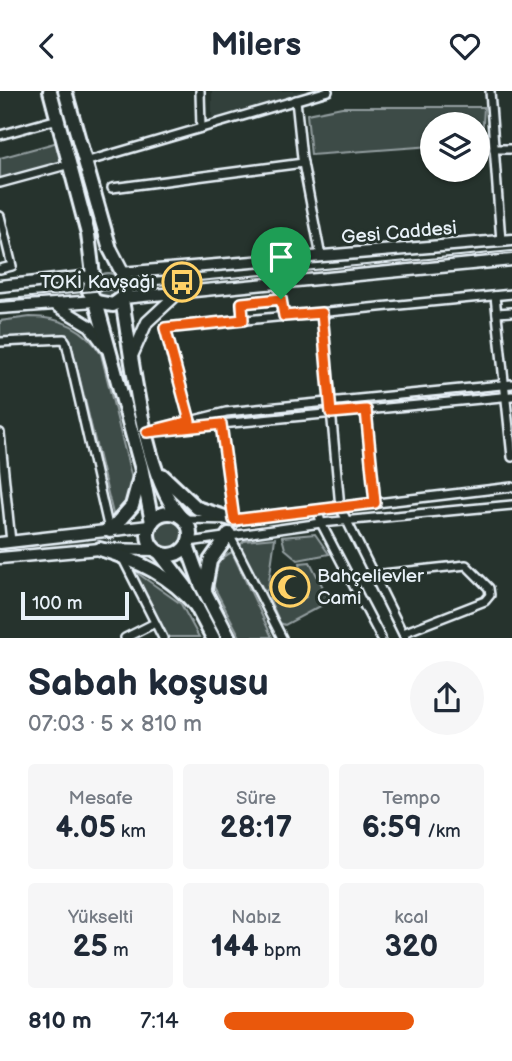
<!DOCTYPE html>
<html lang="tr">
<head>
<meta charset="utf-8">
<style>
	:root { --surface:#fff; --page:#f6f6f7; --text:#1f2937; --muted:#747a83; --accent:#ea580c }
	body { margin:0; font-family:"Balsamiq Sans",sans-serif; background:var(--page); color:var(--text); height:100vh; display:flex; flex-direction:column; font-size:26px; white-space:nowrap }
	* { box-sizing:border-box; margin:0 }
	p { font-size:23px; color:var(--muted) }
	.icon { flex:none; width:38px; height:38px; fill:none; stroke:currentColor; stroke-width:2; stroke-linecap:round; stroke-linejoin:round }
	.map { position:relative; height:547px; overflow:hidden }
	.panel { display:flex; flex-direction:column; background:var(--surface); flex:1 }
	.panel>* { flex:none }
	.tools { position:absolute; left:420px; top:21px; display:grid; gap:14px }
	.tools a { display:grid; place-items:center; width:70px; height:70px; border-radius:50%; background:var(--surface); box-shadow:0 2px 5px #0004; font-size:35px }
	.scale { position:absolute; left:21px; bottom:18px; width:108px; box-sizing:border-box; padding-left:7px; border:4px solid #e8f1f8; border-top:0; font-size:19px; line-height:24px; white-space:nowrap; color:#e8f1f8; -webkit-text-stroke:5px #26332d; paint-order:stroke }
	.pin { position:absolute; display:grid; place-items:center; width:60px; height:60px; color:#fff; margin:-72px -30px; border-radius:50% 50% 50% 0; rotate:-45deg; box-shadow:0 0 7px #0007 }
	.pin .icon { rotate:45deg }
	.round { display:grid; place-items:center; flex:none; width:74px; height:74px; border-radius:37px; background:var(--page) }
	.overview { display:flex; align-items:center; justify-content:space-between; height:119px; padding:0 28px }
	h1 { font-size:38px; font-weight:600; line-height:52px }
	.figures { display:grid; grid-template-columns:repeat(3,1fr); gap:10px; height:119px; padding:7px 28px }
	.figures div { display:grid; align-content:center; border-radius:7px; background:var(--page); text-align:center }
	.figures b { font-size:30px; font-weight:600 }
	.figures small { font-size:19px; font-weight:400 }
	.figures p { font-size:19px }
	ul { padding:0 28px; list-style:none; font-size:23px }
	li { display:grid; grid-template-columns:112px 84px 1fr; align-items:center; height:52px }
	li i { height:18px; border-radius:9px; background:var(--accent) }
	header { display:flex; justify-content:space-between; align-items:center; height:91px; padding:0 28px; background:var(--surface); font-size:32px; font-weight:600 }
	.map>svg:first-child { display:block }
</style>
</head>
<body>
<header><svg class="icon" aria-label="back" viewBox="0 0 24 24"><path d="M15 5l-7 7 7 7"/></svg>Milers<svg class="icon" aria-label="heart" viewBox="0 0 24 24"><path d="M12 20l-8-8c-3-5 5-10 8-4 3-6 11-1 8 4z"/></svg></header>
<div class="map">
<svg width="512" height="547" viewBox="0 0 512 547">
	<rect width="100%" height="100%" fill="#26332d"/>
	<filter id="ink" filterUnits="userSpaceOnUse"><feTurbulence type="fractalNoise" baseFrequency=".0143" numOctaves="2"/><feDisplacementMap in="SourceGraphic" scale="14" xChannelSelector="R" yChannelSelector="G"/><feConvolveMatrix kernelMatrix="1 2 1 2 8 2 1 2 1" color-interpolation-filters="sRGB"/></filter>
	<g filter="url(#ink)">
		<!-- built -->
		<path fill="#333f3a" d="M212,0H327L217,32L212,29Z"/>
		<!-- green -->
		<g fill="#3e4b47" stroke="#939ea0" stroke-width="2">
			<path d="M342,16H484L482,51H478V33H432V55L311,64L307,23Z"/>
			<path d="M58,51L66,77L0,94V67Z"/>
			<circle cx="108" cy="195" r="13"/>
			<path d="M30,226C61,226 85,237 101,263L133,392L131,406L115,431L70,248L66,243L0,248V230Z"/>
			<circle cx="169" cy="443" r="16"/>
			<path d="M315,443L329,463L298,469L285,458L282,446Z"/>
			<path d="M275,447L268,498L265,501L239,455L244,450Z"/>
			<path d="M232,461L272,546H240L213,494C211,479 218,468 232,461Z"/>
			<path d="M310,471L330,510L285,534L280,532L269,507L276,505L280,512L286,514L306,506L300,472Z"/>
			<path d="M133,479L181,513L199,546H167Z"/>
		</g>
		<!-- building -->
		<path fill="#505c59" stroke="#e8f1f8" stroke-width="2" d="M298,480L304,506L283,511L277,485Z"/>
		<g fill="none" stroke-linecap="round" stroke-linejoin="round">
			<!-- street casing -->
			<g stroke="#e8f1f8" stroke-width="12">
				<g id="street">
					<path d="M200,0L201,37"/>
					<path d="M490,0L501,150"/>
					<path d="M296,9L302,67L321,166"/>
					<path d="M0,44L58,28"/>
					<path d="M494,58H512"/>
					<path d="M85,71L328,0"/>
					<path d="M0,92L70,73"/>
					<path d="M112,97L303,72"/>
					<path d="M0,125L12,175L0,178"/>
					<path d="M278,192L283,225"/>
					<path d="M495,205L512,366"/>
					<path d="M322,222L340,416L405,547"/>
					<path d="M497,222L512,221"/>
					<path d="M243,229L241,212L281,209"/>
					<path d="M0,251L64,248L66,251L109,439"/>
					<path d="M366,319L375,413"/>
					<path d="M190,330L165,237L512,203"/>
					<path d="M173,338L221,333"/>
					<path d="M147,341L226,321L512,293"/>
					<path d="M0,342L11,451"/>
					<path d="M318,419L321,432L381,547"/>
					<path d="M184,428L234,429L512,396"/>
					<path d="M234,429L221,333L512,305"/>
					<path d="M229,443L282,547"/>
					<path d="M189,451L321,432L512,414"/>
					<path d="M122,466L163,547"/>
					<path d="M373,484L466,474L489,497L490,504L485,510L403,542"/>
					<path d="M125,547L155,532"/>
				</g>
			</g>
			<!-- secondary casing -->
			<g stroke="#e8f1f8" stroke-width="15">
				<g id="secondary">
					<path d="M121,182L512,149"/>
					<path d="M0,195L92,185"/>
					<path d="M123,207L512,169"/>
					<path d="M57,215L90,235L106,257"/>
					<path d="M0,217L95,210"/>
					<path d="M132,265L147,231L175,205"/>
					<path d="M0,452L149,435"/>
					<path d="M0,467L100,458L155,459"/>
				</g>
			</g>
			<!-- highway casing -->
			<g stroke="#e8f1f8" stroke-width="18">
				<g id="highway">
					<path d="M50,0L88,143L93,184L89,200L96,211L113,214L125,205L127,191L110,158L65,0"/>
					<path d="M122,209C132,264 143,384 180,425"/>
					<path d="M96,211L141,375L152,431"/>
					<path d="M162,384L197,417L234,429"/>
					<circle cx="169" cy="443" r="21"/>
					<path d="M110,440L132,415L140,386"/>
					<path d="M187,454L201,493L229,547"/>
					<path d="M100,458C139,470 170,484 197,516"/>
					<path d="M160,462L186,496L213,547"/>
					<path d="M205,497L210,470L229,443"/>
				</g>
			</g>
			<!-- street -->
			<use href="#street" stroke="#26332d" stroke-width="7"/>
			<!-- secondary -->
			<use href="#secondary" stroke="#26332d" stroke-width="10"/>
			<!-- highway -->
			<use href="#highway" stroke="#26332d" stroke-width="12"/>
			<!-- tram -->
			<path stroke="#e8f1f8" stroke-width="2" d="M0,209L512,160"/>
		</g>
	</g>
	<g fill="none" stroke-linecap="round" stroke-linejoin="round" filter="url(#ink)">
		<!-- route casing -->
		<g stroke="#fff" stroke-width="14">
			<path id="route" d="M281,208L284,225L322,222L331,322L366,319L375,412L234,429L221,333L147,341L190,330L165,237L243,229L242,212Z"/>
		</g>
		<!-- route -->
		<use href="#route" stroke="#ea580c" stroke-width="9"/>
	</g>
	<!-- icons -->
	<defs>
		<g id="bus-ring" transform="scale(2.0125)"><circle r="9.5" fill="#26332d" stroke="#ffd166" stroke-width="1.5"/><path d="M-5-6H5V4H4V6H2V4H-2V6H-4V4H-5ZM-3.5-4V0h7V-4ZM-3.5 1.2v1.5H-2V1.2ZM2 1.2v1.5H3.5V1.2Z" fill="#ffd166"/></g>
		<g id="mosque-ring" transform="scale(2.0125)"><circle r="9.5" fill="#26332d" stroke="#ffd166" stroke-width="1.5"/><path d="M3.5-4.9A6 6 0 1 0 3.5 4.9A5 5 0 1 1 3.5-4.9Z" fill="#ffd166"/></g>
	</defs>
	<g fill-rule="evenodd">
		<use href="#bus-ring" x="182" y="191"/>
		<use href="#mosque-ring" x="290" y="496"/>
	</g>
	<g text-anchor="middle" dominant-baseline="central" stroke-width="6" stroke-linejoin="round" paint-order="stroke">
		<!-- street labels -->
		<g font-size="19" fill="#e8f1f8" stroke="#26332d">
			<text transform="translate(399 142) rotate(-5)">Gesi Caddesi</text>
		</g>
		<!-- poi labels -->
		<g font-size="19" fill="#e8f1f8" stroke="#26332d" text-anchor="end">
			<text x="155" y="191">TOKİ Kavşağı</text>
			<text x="317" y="485" text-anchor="start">Bahçelievler<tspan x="317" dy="22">Cami</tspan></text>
		</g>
	</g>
</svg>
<div class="tools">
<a><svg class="icon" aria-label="layers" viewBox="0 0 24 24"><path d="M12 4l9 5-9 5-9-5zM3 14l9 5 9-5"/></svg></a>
</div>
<div class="scale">100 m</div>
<div class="pin" style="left:281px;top:208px;background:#1e9e55"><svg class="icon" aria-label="arrive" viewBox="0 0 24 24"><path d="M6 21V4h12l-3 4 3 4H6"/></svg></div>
</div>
<section class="panel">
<div class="overview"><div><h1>Sabah koşusu</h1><p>07:03 · 5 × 810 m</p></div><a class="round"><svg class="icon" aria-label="share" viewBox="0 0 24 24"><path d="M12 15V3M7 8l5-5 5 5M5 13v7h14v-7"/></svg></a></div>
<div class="figures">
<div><p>Mesafe</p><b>4.05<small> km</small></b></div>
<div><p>Süre</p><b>28:17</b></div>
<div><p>Tempo</p><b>6:59<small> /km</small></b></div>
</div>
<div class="figures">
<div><p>Yükselti</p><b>25<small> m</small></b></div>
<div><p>Nabız</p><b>144<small> bpm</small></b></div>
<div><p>kcal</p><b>320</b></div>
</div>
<ul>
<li><b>810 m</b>7:14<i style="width:73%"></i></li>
</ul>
</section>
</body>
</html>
